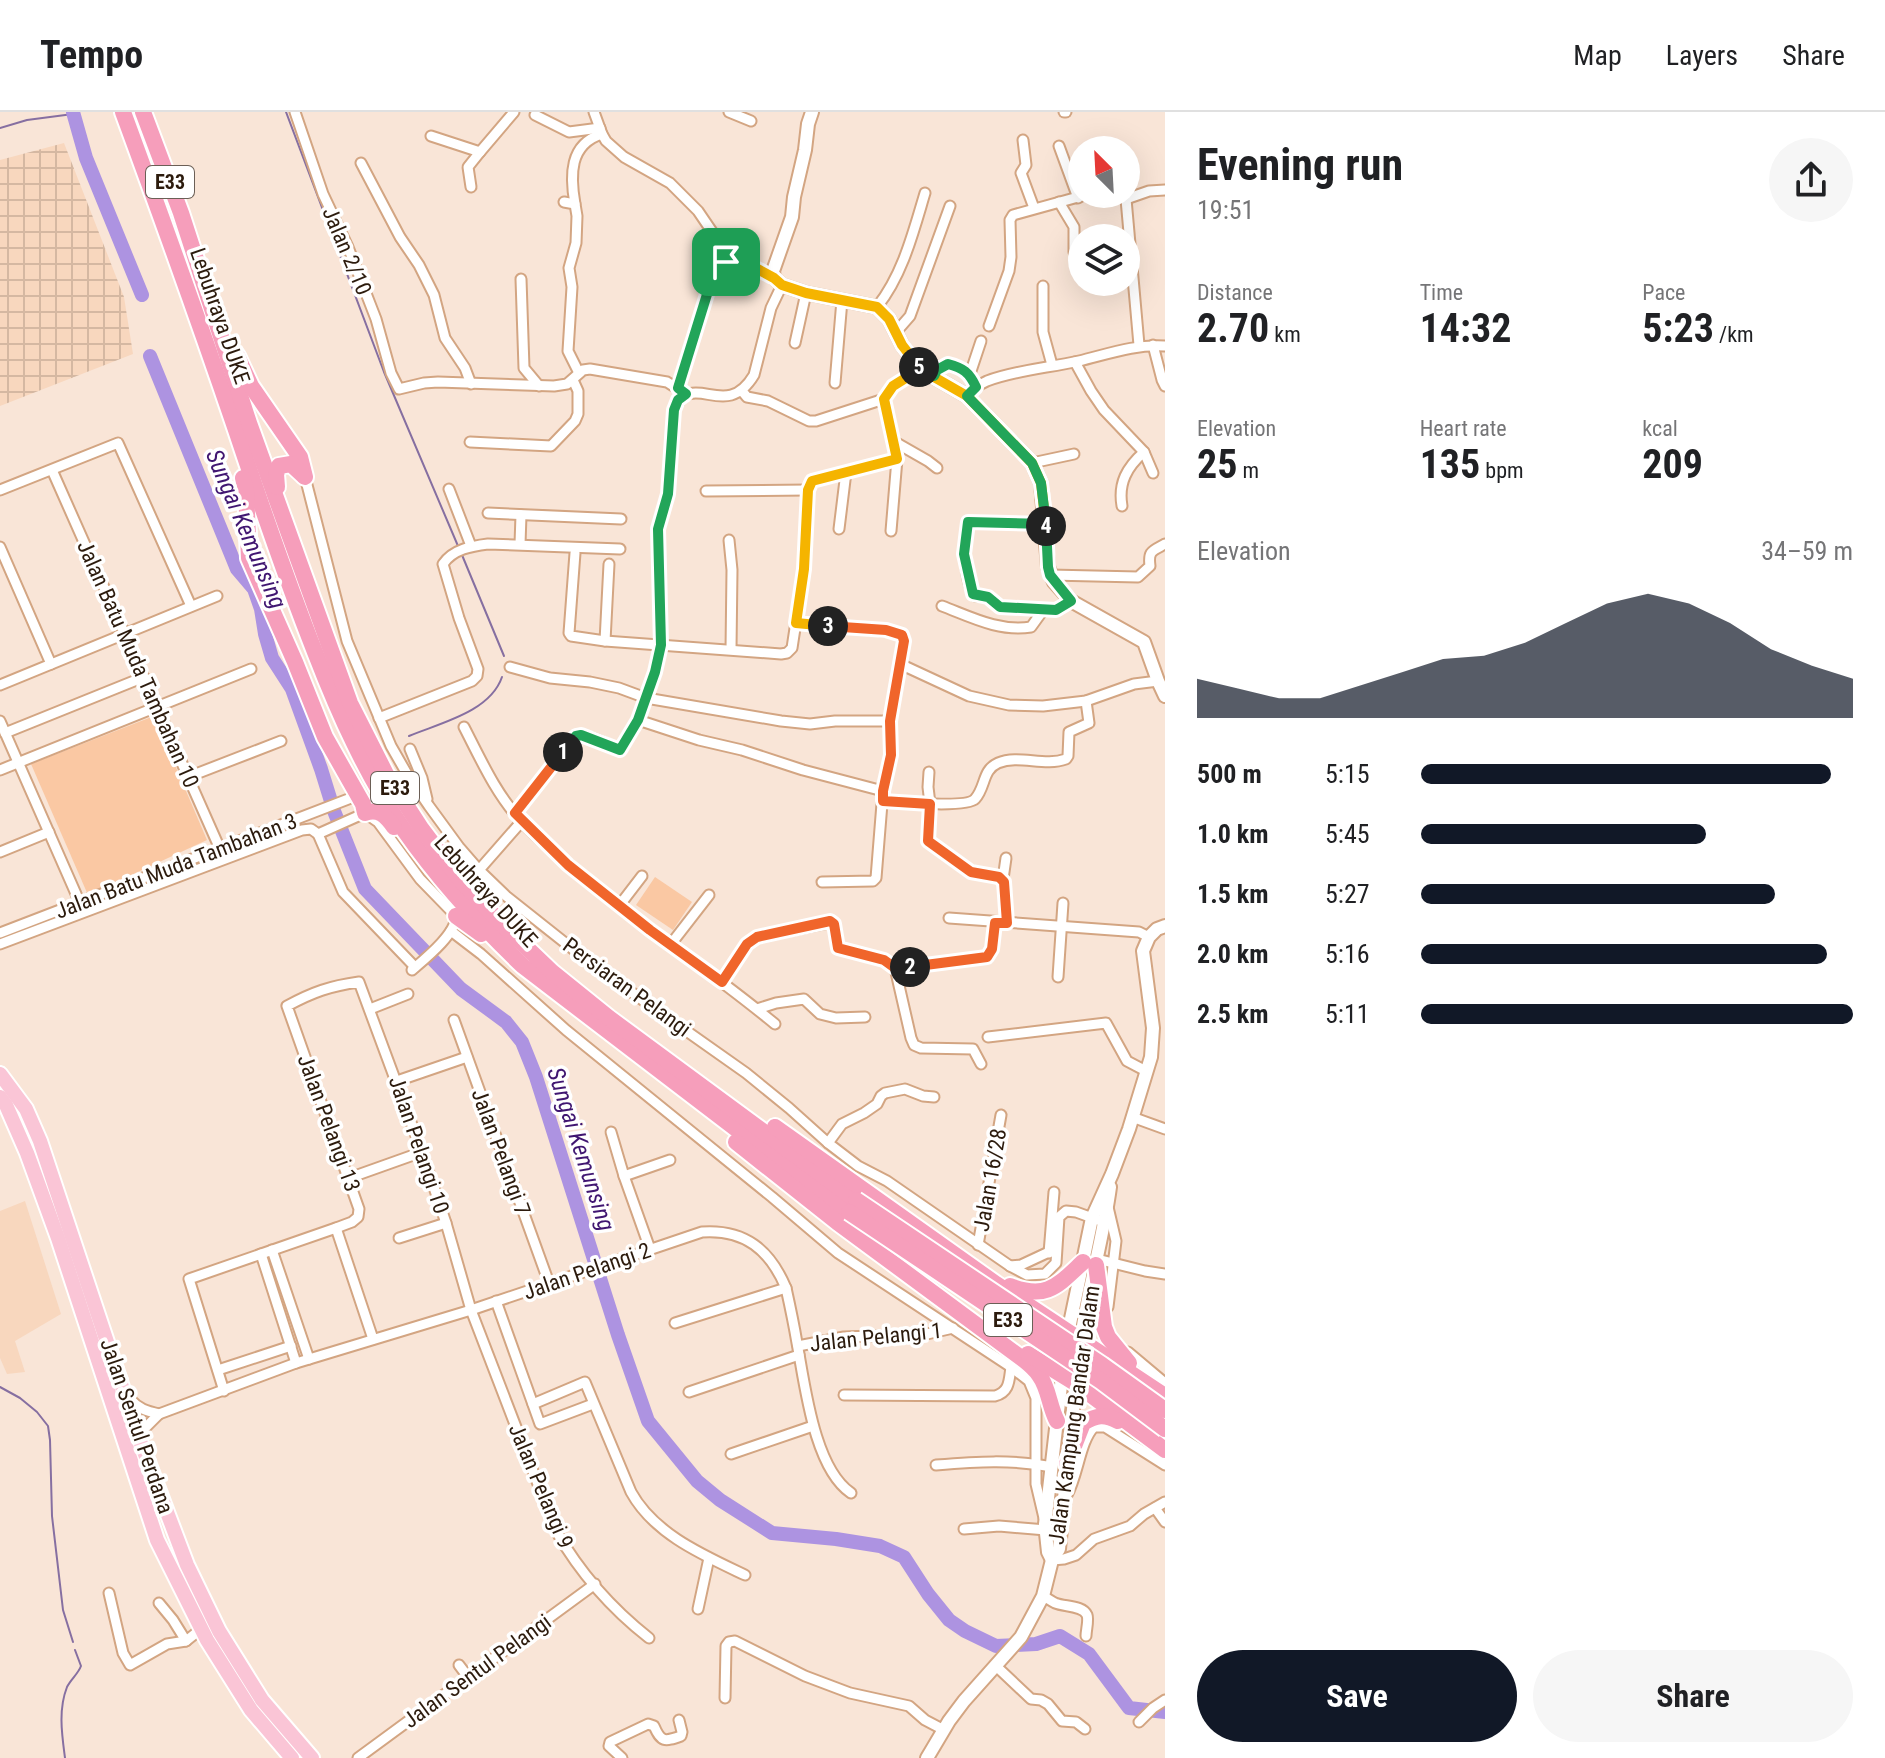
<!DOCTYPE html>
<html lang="en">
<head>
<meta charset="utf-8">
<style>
	:root { --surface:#fff; --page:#f6f6f6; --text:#202124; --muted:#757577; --line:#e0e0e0; --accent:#111827 }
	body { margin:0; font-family:"Roboto Condensed",sans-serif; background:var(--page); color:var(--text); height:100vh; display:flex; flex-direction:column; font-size:30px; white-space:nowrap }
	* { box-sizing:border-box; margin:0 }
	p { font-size:26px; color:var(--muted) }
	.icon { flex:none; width:44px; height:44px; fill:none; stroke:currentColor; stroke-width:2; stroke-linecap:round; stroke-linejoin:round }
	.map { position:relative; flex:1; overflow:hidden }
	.panel { display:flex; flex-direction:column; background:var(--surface); width:720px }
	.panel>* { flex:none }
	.needle { width:52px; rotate:336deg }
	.tools { position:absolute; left:1068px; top:24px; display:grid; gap:16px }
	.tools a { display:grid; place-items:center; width:72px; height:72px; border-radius:50%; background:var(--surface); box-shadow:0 8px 32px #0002; font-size:40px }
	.pin { position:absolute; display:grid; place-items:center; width:68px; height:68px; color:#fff; margin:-34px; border-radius:16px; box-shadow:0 4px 12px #0006 }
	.km { position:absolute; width:40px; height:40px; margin:-20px; border-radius:50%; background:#222; color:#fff; font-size:22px; line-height:40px; text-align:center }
	.round { display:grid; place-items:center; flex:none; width:84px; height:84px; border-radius:42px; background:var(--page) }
	.overview { display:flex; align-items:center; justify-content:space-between; height:136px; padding:0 32px }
	h1 { font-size:44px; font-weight:700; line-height:60px }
	.metrics { display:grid; grid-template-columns:repeat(3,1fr); gap:12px; height:136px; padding:8px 32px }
	.metrics div { display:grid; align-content:center }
	.metrics b { font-size:40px; font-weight:700 }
	.metrics small { font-size:22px; font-weight:400 }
	.metrics p { font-size:22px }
	.chart { height:224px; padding:16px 32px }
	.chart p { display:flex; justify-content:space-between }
	.chart svg { width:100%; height:144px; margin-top:8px; fill:var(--accent); opacity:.7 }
	.cta { display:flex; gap:16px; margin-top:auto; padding:16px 32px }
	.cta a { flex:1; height:92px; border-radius:48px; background:var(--accent); color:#fff; font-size:32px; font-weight:700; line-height:92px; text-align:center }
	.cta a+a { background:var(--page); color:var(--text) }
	ul { padding:0 32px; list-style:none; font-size:26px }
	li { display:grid; grid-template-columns:128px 96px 1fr; align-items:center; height:60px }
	li i { height:20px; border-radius:10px; background:var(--accent) }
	header { display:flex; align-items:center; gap:48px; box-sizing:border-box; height:112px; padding:0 40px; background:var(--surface); border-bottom:2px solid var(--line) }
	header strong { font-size:38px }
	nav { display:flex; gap:44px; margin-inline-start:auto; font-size:28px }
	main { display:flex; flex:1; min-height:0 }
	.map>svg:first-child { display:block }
</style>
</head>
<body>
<header>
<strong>Tempo</strong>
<nav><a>Map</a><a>Layers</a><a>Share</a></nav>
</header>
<main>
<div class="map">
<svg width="1165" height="1646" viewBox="0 0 1165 1646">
	<defs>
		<pattern id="industrial-grid" width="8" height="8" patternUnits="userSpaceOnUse" patternTransform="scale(2)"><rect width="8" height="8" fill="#f8d7be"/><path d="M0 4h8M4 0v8" fill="none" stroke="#d5b8a2"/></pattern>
	</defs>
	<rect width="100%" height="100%" fill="#f9e5d7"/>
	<!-- built -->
	<path fill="#f8d7be" d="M25,1089L61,1202L15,1229L25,1260L7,1262L0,1246V1099Z"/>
	<!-- industrial -->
	<path fill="url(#industrial-grid)" d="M64,31L124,185L133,242L0,294V48Z"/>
	<!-- green -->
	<g fill="#fac8a3">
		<path d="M154,604L207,728L88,783L31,652Z"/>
		<path d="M655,765L692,790L673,818L636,793Z"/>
	</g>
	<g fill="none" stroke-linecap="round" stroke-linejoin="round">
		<!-- stream -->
		<g stroke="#866fa1" stroke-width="2">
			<path d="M286,0L384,260L458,434"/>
			<path d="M0,16L27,8L73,2"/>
			<path d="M462,443L504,544"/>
			<path d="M409,624C440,611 490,600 502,565"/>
			<path d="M0,1275L20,1286L37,1300L48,1314L50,1328L52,1404L63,1498L73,1530"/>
			<path d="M65,1646C62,1623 58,1598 67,1575C71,1567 78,1562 81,1554L75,1538"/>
		</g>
		<!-- river -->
		<g stroke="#ad93e1" stroke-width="14">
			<path d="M73,0L86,46L142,183"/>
			<path d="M150,244L237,457L254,477L261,497L265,522L272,546L292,577L321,657L334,699L365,777L461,877L506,910L522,930L536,965L618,1223L648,1309L697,1369L720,1388L772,1421L836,1427L880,1434L904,1445L928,1482L949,1508L965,1519L996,1534L1036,1532L1060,1524L1089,1542L1129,1596L1165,1600"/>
		</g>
		<!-- street casing -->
		<g stroke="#d3a582" stroke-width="13">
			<g id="street">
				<path d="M295,0L323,82L348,135L376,207L391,261L399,277L424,271L438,270L554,274L567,272L583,258L590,257L667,270L686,282"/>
				<path d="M594,0L602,22L606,29L624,45L670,71L698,99L715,124L741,148L774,166"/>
				<path d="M729,0L751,9"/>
				<path d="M1064,0H1066"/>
				<path d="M535,3L569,20L600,16"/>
				<path d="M431,24L480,40L514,0"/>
				<path d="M1023,28L1026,53L1021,61L1034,96"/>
				<path d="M1059,34L1078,86"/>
				<path d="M361,51L400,125L419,153L434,183L445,226L465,256L471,272"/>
				<path d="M471,75L468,55L480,40"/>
				<path d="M1123,82L1126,87L1139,233"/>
				<path d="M1126,87L1149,79L1165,78"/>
				<path d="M564,90L575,92L577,104L576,131L569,156L572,175L568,239L579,261"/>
				<path d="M1059,90L1074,115V140"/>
				<path d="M575,92C570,64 569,32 602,22"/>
				<path d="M521,167L524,256L539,274"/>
				<path d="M1043,174V220L1052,253"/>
				<path d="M877,195C903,162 913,121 925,81"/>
				<path d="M989,214L1009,159L1011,145L1010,108L1013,103L1089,82"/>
				<path d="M896,220L910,204L950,94"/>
				<path d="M795,231L806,181"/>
				<path d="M1153,233L1162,268L1165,274"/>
				<path d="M1075,250L1091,279L1104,298L1144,340L1153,361"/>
				<path d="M934,264C943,248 956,252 970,262"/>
				<path d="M835,271L842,188"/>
				<path d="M976,275L970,262L981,229"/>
				<path d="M678,276L713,163C722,147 725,153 741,148"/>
				<path d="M742,279L747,285L768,289L809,309H816L884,287"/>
				<path d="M967,284C973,277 978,273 987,269C1016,258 1048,256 1079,249C1108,242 1135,232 1165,234"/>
				<path d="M893,329L928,349L937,356"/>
				<path d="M470,330L551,334L575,309L578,302V279L573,268"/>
				<path d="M1032,351L1074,342"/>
				<path d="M52,358L224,746"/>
				<path d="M305,365L347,529L391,634L407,662L429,694L459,735L479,758L506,784L593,853L746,961L789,996L828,1031L858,1054L887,1069L1010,1154L1027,1163L1045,1162L1056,1151L1059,1105L1066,1099L1076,1100L1098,1108"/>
				<path d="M449,377L471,434"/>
				<path d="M0,378L118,331L191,494"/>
				<path d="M706,379L808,378"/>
				<path d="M1122,394C1118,371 1127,355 1144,340"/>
				<path d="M488,401L621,407"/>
				<path d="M1046,412L968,410C964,429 963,468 975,484L988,485L1000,495L1056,498L1071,489"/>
				<path d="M839,417L846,360"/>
				<path d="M891,419L897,347L884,287L893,274L920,257"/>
				<path d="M729,428L732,458L731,537"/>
				<path d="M520,432L521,403"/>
				<path d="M0,435L51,552"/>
				<path d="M575,441L569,521L571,524L605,529L781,542L787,541L792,536L804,457L808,378L812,369L897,347"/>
				<path d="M1050,463L1138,465L1150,454C1148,439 1152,439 1165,432"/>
				<path d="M942,494C971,505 999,520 1031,515L1044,497"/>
				<path d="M796,511L895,520L902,523L904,529L900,552"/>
				<path d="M605,529L609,452"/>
				<path d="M510,555L550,566L590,570L619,576L646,586L781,609L810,612L835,609H890"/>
				<path d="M0,573L217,484"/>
				<path d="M379,606L472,569L477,564L478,557L459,506L443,452C453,437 472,434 488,432L620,437"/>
				<path d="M638,608L699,628L742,638L803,658L883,679"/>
				<path d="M0,609L80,791"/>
				<path d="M464,615C481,648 496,682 521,709C544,733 570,754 595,774C654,822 717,864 775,912"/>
				<path d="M5,621L144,565"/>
				<path d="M410,637L422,666L427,687"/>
				<path d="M0,658L251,557"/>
				<path d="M929,660L928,675L930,692L928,729L971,760L1003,767L1004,770L1007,811"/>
				<path d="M188,665L281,629"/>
				<path d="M883,689C898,690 967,696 975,687C986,675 982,658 998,651C1019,642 1044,655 1066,647L1068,644L1069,620L1089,611L1086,589"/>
				<path d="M515,701L576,624C590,622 606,632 620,638L638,608L655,560L661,533L658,417L668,382L674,298C693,256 725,311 754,263L771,196L782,173"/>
				<path d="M318,722L343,780L415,855"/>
				<path d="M0,740L49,720"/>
				<path d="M479,758L522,709"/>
				<path d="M1003,767L1006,746"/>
				<path d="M822,770L873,769L876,766L883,679L891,643L890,609L900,552L969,584L1009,593L1043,594L1086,589L1134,572L1158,569"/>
				<path d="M619,794L642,764"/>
				<path d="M949,806L1139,820L1149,825"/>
				<path d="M451,819L481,842L566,918L772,1085L838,1141L1011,1255L1029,1269L1036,1286V1372L1044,1406"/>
				<path d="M0,821L351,686"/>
				<path d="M0,832L302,718L311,717L318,722L365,701L378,710L420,767L456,804C456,822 426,846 412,858"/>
				<path d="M671,832L709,783"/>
				<path d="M895,856L987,845L992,837L995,811"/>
				<path d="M1058,865L1063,791"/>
				<path d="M722,870L747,832L757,825L833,810L838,836L884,848L895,856L911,926L914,933L921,936L973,937L981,952"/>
				<path d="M370,897L408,882"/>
				<path d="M757,897L776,891L804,887L820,902L836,906L865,905"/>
				<path d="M454,908L549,1171"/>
				<path d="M988,925L1106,911L1127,949L1146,959"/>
				<path d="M397,969L467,945"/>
				<path d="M1132,1005L1165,1017"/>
				<path d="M611,1020L624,1064L650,1137"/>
				<path d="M828,1031L842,1012L864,1001L877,992L881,984L885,981L905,977L923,984L934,985"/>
				<path d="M624,1064L670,1048"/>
				<path d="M349,1066L422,1040"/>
				<path d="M336,1116L373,1227"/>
				<path d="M399,1126L446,1111"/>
				<path d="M978,1133L1001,1003"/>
				<path d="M272,1138L309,1247"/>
				<path d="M1049,1141L1054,1080"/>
				<path d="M261,1142L296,1251"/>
				<path d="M1097,1147L1145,1159L1165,1162"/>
				<path d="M1010,1154L1021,1153L1051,1139"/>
				<path d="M496,1189L540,1312L593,1292"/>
				<path d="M1108,1195L1116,1129L1108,1095"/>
				<path d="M675,1211L786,1176"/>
				<path d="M798,1234L844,1225L927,1222L953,1216"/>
				<path d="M1128,1240L1165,1271"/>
				<path d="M218,1258L291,1234"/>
				<path d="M224,1279L189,1167L336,1116L352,1110L358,1105L359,1097L287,894C313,880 330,874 359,870L422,1040L446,1111L471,1198L556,1419C579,1459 612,1497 649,1526"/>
				<path d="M689,1280L799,1243"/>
				<path d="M844,1283L995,1284C1010,1280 1009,1268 1011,1255"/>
				<path d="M130,1287C139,1297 146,1299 159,1302L296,1251L471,1198L702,1120C745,1117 770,1138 786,1176C790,1194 794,1213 797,1231C805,1273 814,1356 851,1381"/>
				<path d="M533,1292L585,1270L631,1380C654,1422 703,1443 745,1463"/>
				<path d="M141,1328L143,1318L159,1302"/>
				<path d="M731,1342L813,1314"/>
				<path d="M936,1353C974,1350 1013,1347 1052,1355"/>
				<path d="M1067,1383C1078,1364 1080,1329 1094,1315H1105L1165,1353"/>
				<path d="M1155,1396L1165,1410"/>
				<path d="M964,1417L999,1414L1046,1418"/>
				<path d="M1052,1448L1064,1447L1076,1443L1094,1427L1130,1414L1144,1402L1165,1390"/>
				<path d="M109,1481L123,1541L130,1553L167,1532L186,1529L201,1517"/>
				<path d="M1043,1484C1047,1486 1051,1489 1055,1491C1064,1495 1083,1493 1087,1503C1089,1508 1086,1518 1086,1524"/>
				<path d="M159,1491L173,1508L186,1529"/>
				<path d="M698,1497L709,1446"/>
				<path d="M459,1553L468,1565"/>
				<path d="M996,1554L1031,1587L1041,1588L1048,1592L1062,1609L1076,1610L1085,1617"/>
				<path d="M725,1586L726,1534L729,1530L735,1529L805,1564L850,1581L909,1594L925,1608L944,1618"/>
				<path d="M1139,1610L1153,1596L1165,1588"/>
				<path d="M358,1646L595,1472"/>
				<path d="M622,1646L609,1634L610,1630L648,1612L654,1614C661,1630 664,1630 681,1624L682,1620L679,1608"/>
			</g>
		</g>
		<!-- secondary casing -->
		<g stroke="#d3a582" stroke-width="16">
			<g id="secondary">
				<path d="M812,0L808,12L805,38L794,85L792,105L773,159L774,166L782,173L806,181L877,195L889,207L902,233L920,257L967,284L1032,351L1041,371L1048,455L1054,470L1071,489L1144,530L1158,569L1165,584"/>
				<path d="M1067,1226L1092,1106L1112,1062L1129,1017L1151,945L1153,916L1143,839L1149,825L1157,817L1165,814"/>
				<path d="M1080,1233C1087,1180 1103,1128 1110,1075"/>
				<path d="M1052,1448L1048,1440L1045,1412L1063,1256"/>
				<path d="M927,1646L949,1609L964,1589L1021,1525L1043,1484L1052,1448L1059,1437L1076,1267"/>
			</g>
		</g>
		<!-- primary casing -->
		<g stroke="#fff" stroke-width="18">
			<g id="primary">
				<path d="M0,962L26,997L40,1029L140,1329L187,1453L219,1519L262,1588L312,1646"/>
				<path d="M0,985L6,993L27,1041L58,1126L157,1428L207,1528L251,1598L292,1646"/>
			</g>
		</g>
		<!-- highway casing -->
		<g stroke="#fff" stroke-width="20">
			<g id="highway">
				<path d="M123,0C162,106 200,212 236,318C261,393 286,467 315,540C339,602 366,663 404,718C439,768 479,812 523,854L769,1042L849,1100"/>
				<path d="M143,0L181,101L249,311L350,591L386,662L421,716L461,769L505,815L552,860L609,906L856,1088"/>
				<path d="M237,244L251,274L300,345L305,365"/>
				<path d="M243,366L246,379L249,446L295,550L325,625L363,692L365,701C379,696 386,704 394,715"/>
				<path d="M277,375L276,362L279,354L291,352L304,364"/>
				<path d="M456,804L481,822"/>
				<path d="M775,1015L996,1172L1165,1284"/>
				<path d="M736,1030L837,1110L1024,1248C1029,1252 1035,1257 1039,1263C1049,1276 1049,1294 1057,1309"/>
				<path d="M1096,1153L1104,1215L1108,1225L1129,1251"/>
				<path d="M1010,1174C1047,1188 1057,1174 1083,1150"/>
				<path d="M1028,1242L1075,1271L1165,1338"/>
				<path d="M1067,1352L1083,1311C1097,1303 1104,1302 1118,1309"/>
			</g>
		</g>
		<!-- street -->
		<use href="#street" stroke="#fff" stroke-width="9"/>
		<!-- secondary -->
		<use href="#secondary" stroke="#fff" stroke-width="12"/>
		<!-- primary -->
		<use href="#primary" stroke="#fac5d6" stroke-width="14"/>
		<!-- highway -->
		<use href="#highway" stroke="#f69ebb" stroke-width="16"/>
		<!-- highway-bridge casing -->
		<g stroke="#fff" stroke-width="20" stroke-linecap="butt">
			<g id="highway-bridge">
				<path d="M856,1088L1102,1253L1165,1298"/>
				<path d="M849,1100L1101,1269L1165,1317"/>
			</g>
		</g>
		<!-- highway-bridge -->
		<use href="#highway-bridge" stroke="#f69ebb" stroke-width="16"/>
	</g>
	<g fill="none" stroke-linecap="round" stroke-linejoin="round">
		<!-- split-1 casing -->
		<g stroke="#fff" stroke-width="16">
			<path id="split-1" d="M563,640L576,624L581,623L620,638L638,608L655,560L661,533L658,417L668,382L674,298L678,288L686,282L678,276L713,163L718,153L726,150"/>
		</g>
		<!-- split-2 casing -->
		<g stroke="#fff" stroke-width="16">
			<path id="split-2" d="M563,640L515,701L568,753L650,818L722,870L747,832L757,825L830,809L834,812L838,836L884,848L895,856L910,855"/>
		</g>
		<!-- split-3 casing -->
		<g stroke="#fff" stroke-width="16">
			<path id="split-3" d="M828,514L886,518L902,523L904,529L890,609L891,643L883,679V689L930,692L928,729L971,760L999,765L1004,770L1007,811H995L992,837L987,845L910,855"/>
		</g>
		<!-- split-4 casing -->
		<g stroke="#fff" stroke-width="16">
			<path id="split-4" d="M828,514L796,511L804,457L808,378L812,369L897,347L884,287L893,274L920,257L967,284L1032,351L1041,371L1046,414"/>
		</g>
		<!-- split-5 casing -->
		<g stroke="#fff" stroke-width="16">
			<path id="split-5" d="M919,255L934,264L937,258L948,252C963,256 969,260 976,275L967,284L1032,351L1041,371L1046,412L968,410L964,442L973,482L988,485L1000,495L1056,498L1071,489L1050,463L1048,455L1046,414"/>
		</g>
		<!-- split-6 casing -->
		<g stroke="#fff" stroke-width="16">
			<path id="split-6" d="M726,150L741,148L774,166L782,173L806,181L877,195L889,207L902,233L919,255"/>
		</g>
		<!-- split-1 -->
		<use href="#split-1" stroke="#22a559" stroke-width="10"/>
		<!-- split-2 -->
		<use href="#split-2" stroke="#f0652b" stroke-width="10"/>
		<!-- split-3 -->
		<use href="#split-3" stroke="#f0652b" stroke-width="10"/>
		<!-- split-4 -->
		<use href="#split-4" stroke="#f5b400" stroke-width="10"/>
		<!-- split-5 -->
		<use href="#split-5" stroke="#22a559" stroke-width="10"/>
		<!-- split-6 -->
		<use href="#split-6" stroke="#f5b400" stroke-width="10"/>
	</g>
	<g text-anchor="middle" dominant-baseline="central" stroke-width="7" stroke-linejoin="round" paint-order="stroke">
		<!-- shield labels -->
		<g fill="#fff" stroke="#6b5f56" stroke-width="2">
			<rect x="146" y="54" width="48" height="32" rx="6"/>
			<rect x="371" y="660" width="48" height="32" rx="6"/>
			<rect x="984" y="1192" width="48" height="32" rx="6"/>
		</g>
		<g font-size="20" font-weight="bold" fill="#2c1b0d">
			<text x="170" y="70">E33</text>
			<text x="395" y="676">E33</text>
			<text x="1008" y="1208">E33</text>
		</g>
		<!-- street labels -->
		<g font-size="22" fill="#2c1b0d" stroke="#fff">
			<text transform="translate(347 139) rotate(67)">Jalan 2/10</text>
			<text transform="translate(220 204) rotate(71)">Lebuhraya DUKE</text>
			<text transform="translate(138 552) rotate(66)">Jalan Batu Muda Tambahan 10</text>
			<text transform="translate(176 754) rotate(-21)">Jalan Batu Muda Tambahan 3</text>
			<text transform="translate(486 779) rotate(48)">Lebuhraya DUKE</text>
			<text transform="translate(627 875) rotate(36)">Persiaran Pelangi</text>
			<text transform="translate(329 1011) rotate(70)">Jalan Pelangi 13</text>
			<text transform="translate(419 1033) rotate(71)">Jalan Pelangi 10</text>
			<text transform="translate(501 1040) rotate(70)">Jalan Pelangi 7</text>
			<text transform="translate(990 1068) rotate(-80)">Jalan 16/28</text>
			<text transform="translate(587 1159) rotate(-19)">Jalan Pelangi 2</text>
			<text transform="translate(876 1225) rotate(-6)">Jalan Pelangi 1</text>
			<text transform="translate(1074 1303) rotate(-82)">Jalan Kampung Bandar Dalam</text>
			<text transform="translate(137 1314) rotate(71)">Jalan Sentul Perdana</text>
			<text transform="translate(541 1374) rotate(67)">Jalan Pelangi 9</text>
			<text transform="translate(477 1559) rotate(-36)">Jalan Sentul Pelangi</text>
		</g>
		<!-- water labels -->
		<g font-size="24" font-style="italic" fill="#401671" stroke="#fff">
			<text transform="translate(246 417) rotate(67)">Sungai Kemunsing</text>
			<text transform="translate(581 1037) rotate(72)">Sungai Kemunsing</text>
		</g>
	</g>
</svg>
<div class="tools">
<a><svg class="needle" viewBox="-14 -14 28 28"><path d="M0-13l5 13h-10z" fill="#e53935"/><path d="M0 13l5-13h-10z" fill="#757577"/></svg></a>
<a><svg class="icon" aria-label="layers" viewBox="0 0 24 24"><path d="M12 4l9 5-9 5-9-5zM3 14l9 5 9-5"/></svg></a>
</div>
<div class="pin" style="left:726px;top:150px;background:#1e9e55"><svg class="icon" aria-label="arrive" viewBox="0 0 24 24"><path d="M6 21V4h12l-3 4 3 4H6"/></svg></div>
<b class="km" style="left:563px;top:640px">1</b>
<b class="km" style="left:910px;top:855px">2</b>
<b class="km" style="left:828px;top:514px">3</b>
<b class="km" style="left:1046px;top:414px">4</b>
<b class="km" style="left:919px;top:255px">5</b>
</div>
<section class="panel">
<div class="overview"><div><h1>Evening run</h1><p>19:51</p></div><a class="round"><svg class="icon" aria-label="share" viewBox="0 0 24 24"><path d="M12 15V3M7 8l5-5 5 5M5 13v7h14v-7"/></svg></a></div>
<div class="metrics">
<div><p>Distance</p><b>2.70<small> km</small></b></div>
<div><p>Time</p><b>14:32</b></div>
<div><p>Pace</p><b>5:23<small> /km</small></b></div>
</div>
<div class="metrics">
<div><p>Elevation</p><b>25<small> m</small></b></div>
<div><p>Heart rate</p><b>135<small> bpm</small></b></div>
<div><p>kcal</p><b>209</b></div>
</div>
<div class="chart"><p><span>Elevation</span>34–59 m</p>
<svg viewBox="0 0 160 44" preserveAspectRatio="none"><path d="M0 44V32L10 35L20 38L30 38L40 34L50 30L60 26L70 25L80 21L90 15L100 9L110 6L120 9L130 15L140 23L150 28L160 32V44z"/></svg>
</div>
<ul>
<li><b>500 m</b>5:15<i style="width:95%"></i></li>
<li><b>1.0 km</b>5:45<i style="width:66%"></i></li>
<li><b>1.5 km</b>5:27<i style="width:82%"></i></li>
<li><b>2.0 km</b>5:16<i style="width:94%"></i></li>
<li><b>2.5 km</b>5:11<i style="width:100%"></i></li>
</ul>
<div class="cta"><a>Save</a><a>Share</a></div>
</section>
</main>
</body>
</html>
